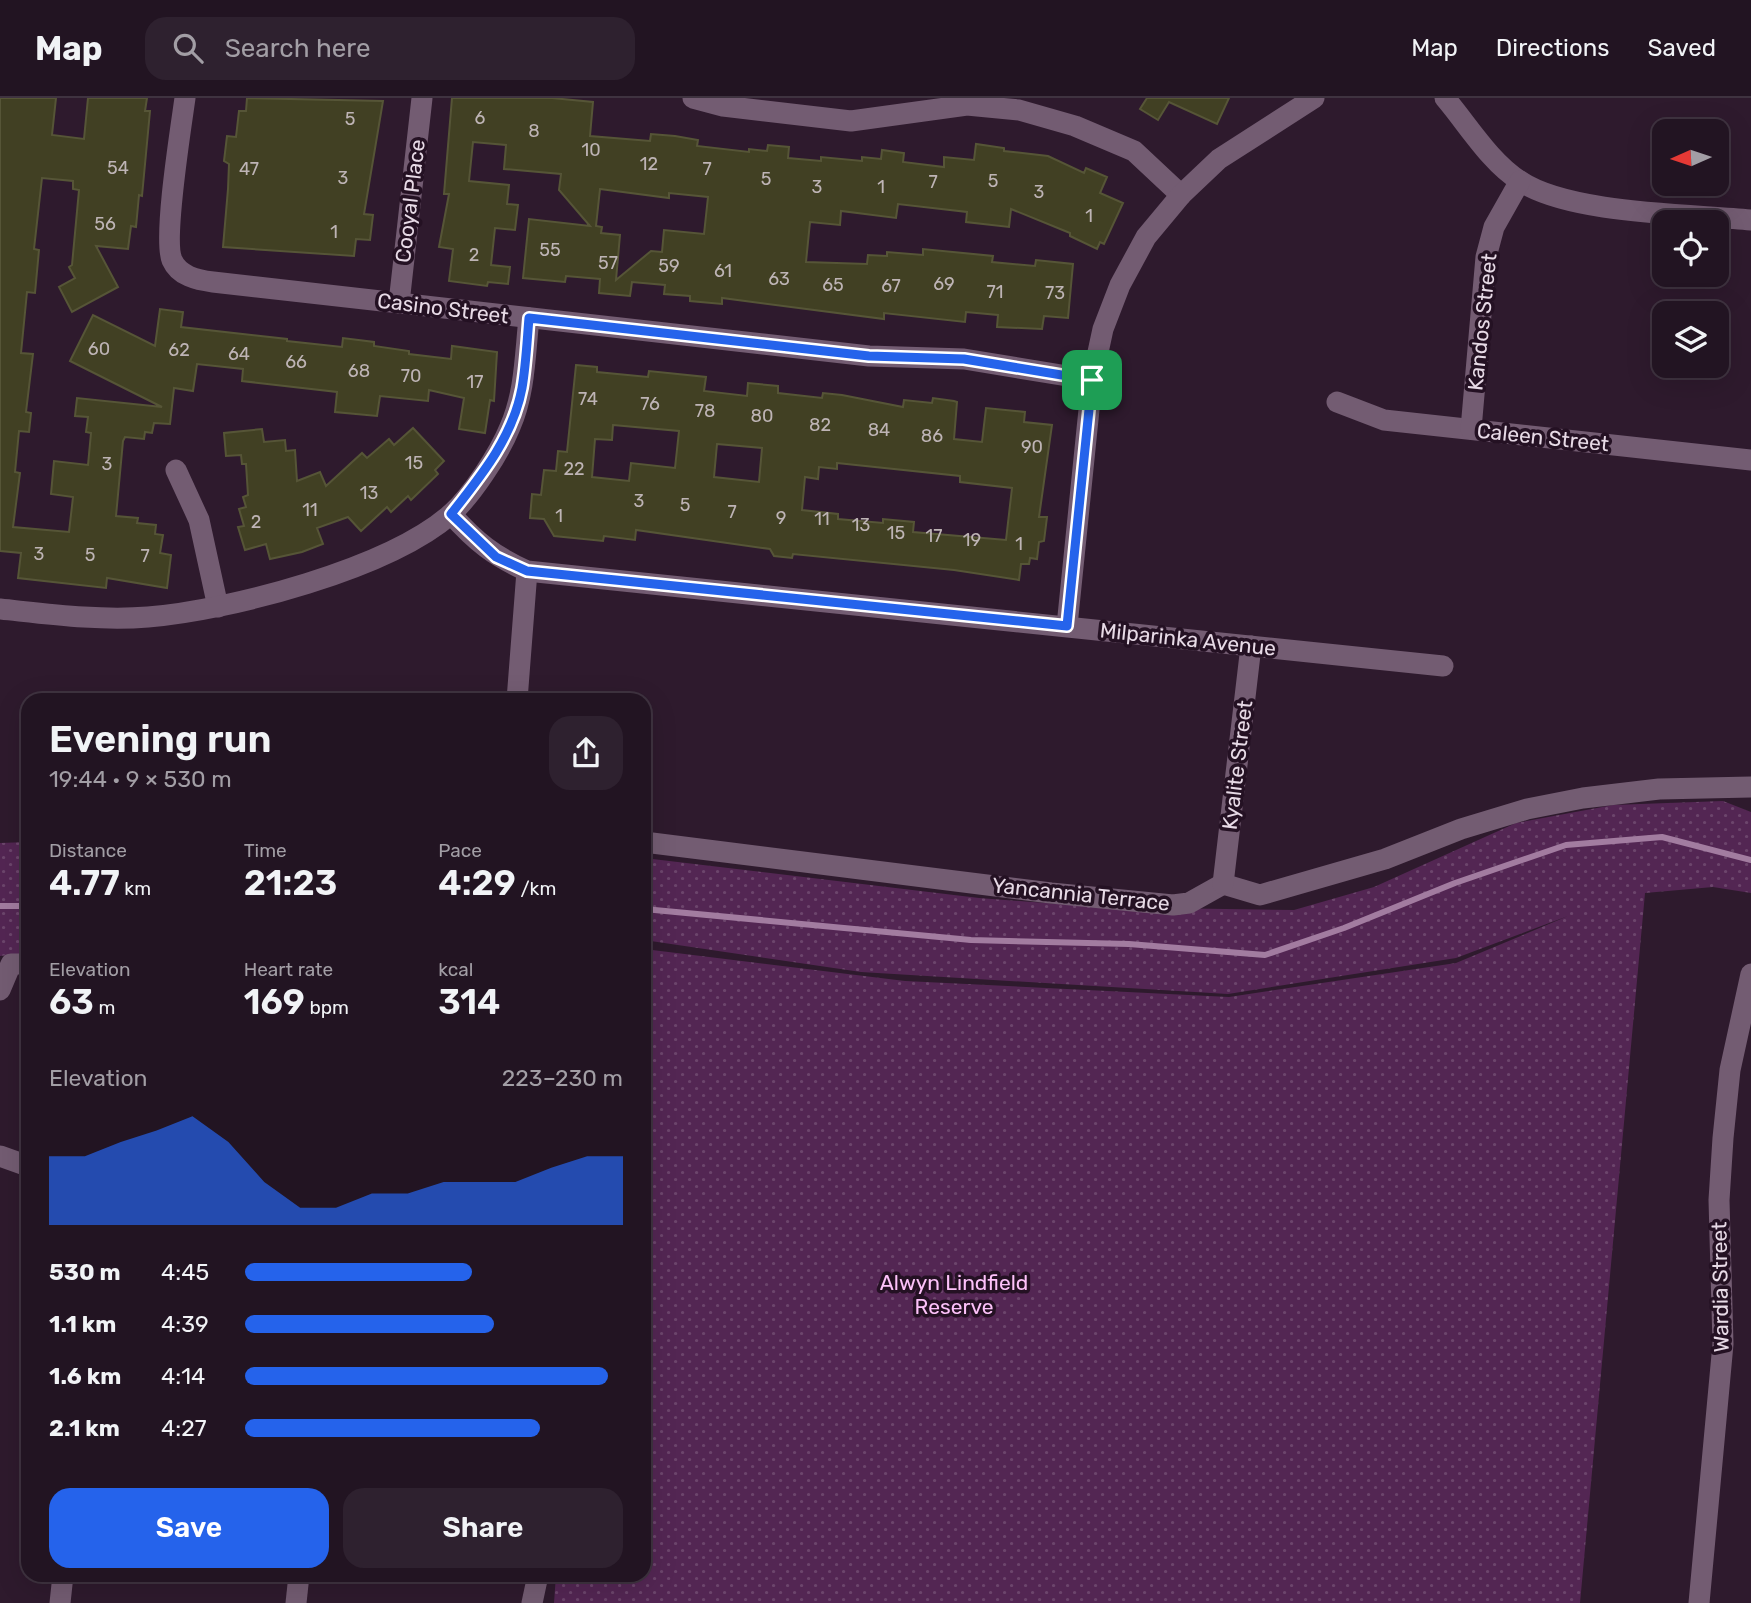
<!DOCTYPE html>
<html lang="en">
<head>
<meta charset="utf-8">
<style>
	:root { --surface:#221422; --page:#2e212f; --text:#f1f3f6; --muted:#a29ea5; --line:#3f3340; --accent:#2563eb }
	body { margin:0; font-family:Rubik,sans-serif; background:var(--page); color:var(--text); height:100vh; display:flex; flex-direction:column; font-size:26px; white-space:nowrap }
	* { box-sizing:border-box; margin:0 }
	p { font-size:23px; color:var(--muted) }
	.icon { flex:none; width:38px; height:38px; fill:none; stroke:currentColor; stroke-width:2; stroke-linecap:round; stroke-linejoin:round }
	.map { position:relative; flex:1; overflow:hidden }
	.sheet { position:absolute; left:21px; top:595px; width:630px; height:889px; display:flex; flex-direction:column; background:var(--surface); border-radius:21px; box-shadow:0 7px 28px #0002,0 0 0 2px var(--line) }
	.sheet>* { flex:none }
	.needle { width:46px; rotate:267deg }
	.fabs { position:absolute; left:1652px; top:21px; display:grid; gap:14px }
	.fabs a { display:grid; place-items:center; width:77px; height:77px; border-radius:14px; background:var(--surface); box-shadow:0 7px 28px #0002,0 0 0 2px var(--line); font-size:35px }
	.pin { position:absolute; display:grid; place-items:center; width:60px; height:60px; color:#fff; margin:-30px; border-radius:14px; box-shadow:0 4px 10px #0006 }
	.round { display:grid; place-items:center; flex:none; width:74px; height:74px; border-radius:21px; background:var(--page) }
	.overview { display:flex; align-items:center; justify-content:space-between; height:119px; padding:0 28px }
	h1 { font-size:38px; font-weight:600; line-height:52px }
	.figures { display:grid; grid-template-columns:repeat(3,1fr); gap:10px; height:119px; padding:7px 28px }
	.figures div { display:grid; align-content:center }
	.figures b { font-size:35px; font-weight:600 }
	.figures small { font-size:19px; font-weight:400 }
	.figures p { font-size:19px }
	.chart { height:196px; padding:14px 28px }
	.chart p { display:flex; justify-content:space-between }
	.chart svg { width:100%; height:126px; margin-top:7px; fill:var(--accent); opacity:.7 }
	.button { display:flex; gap:14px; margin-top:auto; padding:14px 28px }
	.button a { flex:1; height:80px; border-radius:21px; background:var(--accent); color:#fff; font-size:28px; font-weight:600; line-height:80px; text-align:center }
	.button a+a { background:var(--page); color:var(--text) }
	ul { padding:0 28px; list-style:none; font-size:23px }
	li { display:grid; grid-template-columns:112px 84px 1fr; align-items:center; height:52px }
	li i { height:18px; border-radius:9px; background:var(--accent) }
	header { display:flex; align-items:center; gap:42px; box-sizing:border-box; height:98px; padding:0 35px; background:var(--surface); border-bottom:2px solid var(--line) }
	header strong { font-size:33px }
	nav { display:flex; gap:38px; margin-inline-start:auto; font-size:24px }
	.search { width:490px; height:63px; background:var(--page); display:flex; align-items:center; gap:18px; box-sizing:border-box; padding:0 24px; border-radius:21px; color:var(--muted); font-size:26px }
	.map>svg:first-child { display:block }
</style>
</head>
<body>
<header>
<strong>Map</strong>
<div class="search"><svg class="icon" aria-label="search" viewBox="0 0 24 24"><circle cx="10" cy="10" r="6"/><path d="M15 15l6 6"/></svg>Search here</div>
<nav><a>Map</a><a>Directions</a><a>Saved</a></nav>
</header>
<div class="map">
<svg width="1751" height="1505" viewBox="0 0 1751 1505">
	<defs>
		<pattern id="park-dots" width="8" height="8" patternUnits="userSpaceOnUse" patternTransform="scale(1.75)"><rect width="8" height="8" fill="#532653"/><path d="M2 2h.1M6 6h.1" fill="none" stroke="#6c456c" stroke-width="1.8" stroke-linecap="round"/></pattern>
	</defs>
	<rect width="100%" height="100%" fill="#2e1a2d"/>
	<!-- park -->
	<g fill="url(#park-dots)">
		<path d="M1723,703L1751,714V795L1713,789L1645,795L1580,1505H554L556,1477H644V851L905,883L1229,899L1456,865L1568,818L1456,860L1228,896L861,874L644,842V760L979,800L1099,809L1294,812L1374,789L1516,725L1613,707Z"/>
		<path d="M28,744V855L0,858V745Z"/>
	</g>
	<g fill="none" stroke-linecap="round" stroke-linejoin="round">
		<!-- stream -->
		<g stroke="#a27ca0" stroke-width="6">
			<path d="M0,808H28"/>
			<path d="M644,811L971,842L1129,846L1265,857L1344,830L1455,785L1566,747L1662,739L1751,762"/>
		</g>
	</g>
	<!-- building -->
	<g fill="#414023" stroke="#565537" stroke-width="2" fill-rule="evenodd">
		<path d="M0,0H56L52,37L84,41L88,0H147L145,13H150L142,98L139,97L136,129L131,128L128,151L96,148L118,189L72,214L59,189L75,180L69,169L72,167L79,92L73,91V83L42,80L34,151L39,152L35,195L27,194L21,255L33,256L26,314L31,315L29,334L19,333L15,374L20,375L13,429L69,434L73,399L51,396L54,363L88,367L91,335L86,334L88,319L75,318L77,300L162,309L70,263L93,217L155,248L160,211L183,214L181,229L287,241V243L342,249L343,240L374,244V248L409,253V256L451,261L452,248L497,254L494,303L490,302L485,335L459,331L464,300L429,292L428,303L380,298L377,318L335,314L337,294L242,283L243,271L197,266L193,293L174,290L170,326L154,325L152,335L145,334L144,341L125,339L123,343L116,418L138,420L137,425L156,427L155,436L163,437L160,455L171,457L167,490L107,480L106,490L18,480L21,455L0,453Z"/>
		<path d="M247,0L383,3L364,116L373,117L370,142L356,141L354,158L223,149L228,91L229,66L224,63L227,38L236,39L239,13H246Z"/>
		<path d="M452,0H552L593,4L590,38L650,43L651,36L675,38L698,42L697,48L749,54V51L767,53L768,47L789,49L788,60L821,63V59L862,63V59L881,61L882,52L904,55L903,64L944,69V59L974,62L976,46L1004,50V53L1048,58L1084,75L1086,70L1107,79L1100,95L1123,105L1104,146L1100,144L1097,151L1070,138V135L1011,111L1009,129L966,124L967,114L898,106L896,120L841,113L840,127L810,124L806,164L867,166L868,157L887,158V154L923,157V151L993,158L992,164L1035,168L1036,162L1073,166L1068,220L1044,218L1042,231L997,229L998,217L966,214L965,224L884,215V221L722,200V206L690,203V198L664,196L665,187L632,184L630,198L599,195L600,181L566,178L565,184L523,180L529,121L590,128L559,92L561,76L504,71L506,47L473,44L469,83L509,87L507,106L518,107L515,132L495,130L491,167L510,169L508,186L488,184L487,188L449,183L453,151L439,149L449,96H444ZM600,91L669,100V95L708,99L704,136L664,132L662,154L651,153L616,182L620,137L601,135L602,129L596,128Z"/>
		<path d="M1147,0H1229L1217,26L1169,4L1158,22L1140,11Z"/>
		<path d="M576,267L597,269V274L648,279L649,273L706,279L704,293L747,298L748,285L778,288V295L822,300L823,295L842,297L903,309L904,302L932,305L933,300L954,303L957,304L954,341L982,344L986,310L1025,314L1024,324L1052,327L1039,419H1047L1044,443L1039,444L1037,461L1030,460L1029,466H1021L1019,482L954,472L793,456L792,460L774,458L770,451L636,432L635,442L604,438L603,443L554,438L544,421L530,420L532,396L541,397L544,372L556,373L558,353L567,354ZM613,327L679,333L675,370L631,365L629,383L592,379L595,341L612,342ZM717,346L762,350L759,384L714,379ZM837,365L960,378V384L1012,390L1006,442L913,434L914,424L883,421V425L838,421V416L802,412L805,379L818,381L819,369L837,371Z"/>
		<path d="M413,330L444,363L435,372L438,376L411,402L408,398L391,414L387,409L361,433L348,419L317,430L323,446L302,454L270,461L266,446L245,452L238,429L244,428L239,411L246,409L243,399L248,397L246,366H242L241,357L226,358L224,335L262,331L264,344L285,342L286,353L295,352L297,383L320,374L326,388L362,355L367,360L389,341L394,347Z"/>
	</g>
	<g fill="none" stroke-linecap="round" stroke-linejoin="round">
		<!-- minor -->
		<g stroke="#735c72" stroke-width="21">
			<path d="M185,0C181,29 163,141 172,162C179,178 197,182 213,184L869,258L964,261L1092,282"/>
			<path d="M693,0L723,8L851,23L967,7L1019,12L1075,28L1134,53L1181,97"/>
			<path d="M1445,0C1468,27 1490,64 1520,83C1569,116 1690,116 1751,122"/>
			<path d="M399,205L422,0"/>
			<path d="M1337,304L1384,322L1751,362"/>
			<path d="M1471,331L1486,159L1494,129L1520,83"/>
			<path d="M176,372L199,422L218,509"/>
			<path d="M451,416C476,444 494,458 527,473L1443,568"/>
			<path d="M0,511C48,516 99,523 148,519C231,512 388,471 451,416C472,397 499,356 510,329C525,295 525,257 529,220"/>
			<path d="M1067,528L1092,282L1103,231L1120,187L1146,139L1181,97L1219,61L1314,0"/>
			<path d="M517,602L527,473"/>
			<path d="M644,744L1051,795L1173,807L1189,805L1223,786L1260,797L1385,761L1461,731L1527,711L1583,700L1659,691L1751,689"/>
			<path d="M1223,786L1251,548"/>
			<path d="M0,892L11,866H28"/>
			<path d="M0,1058L28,1068"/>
			<path d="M60,1505L63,1477"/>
			<path d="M296,1505L299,1477"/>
			<path d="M532,1505L538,1477"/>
			<path d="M1699,1505L1723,1246L1719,1102L1723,1040L1730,972L1751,876"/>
		</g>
	</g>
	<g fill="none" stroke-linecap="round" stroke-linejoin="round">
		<!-- route casing -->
		<g stroke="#fff" stroke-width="14">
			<path id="route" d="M529,220L869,258L964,261L1092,282L1067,528L527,473L496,459L451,416C481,378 513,339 522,290C526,267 527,243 529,220Z"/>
		</g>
		<!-- route -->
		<use href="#route" stroke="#2563eb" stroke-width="9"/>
	</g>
	<g text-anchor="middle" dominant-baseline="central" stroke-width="7" stroke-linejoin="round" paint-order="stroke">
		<!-- number labels -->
		<g font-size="18" fill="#beb4b5">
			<text x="480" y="20">6</text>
			<text x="350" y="21">5</text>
			<text x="534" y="33">8</text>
			<text x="591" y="52">10</text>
			<text x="649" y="66">12</text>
			<text x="118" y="70">54</text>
			<text x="249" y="71">47</text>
			<text x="707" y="71">7</text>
			<text x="343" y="80">3</text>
			<text x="766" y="81">5</text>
			<text x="993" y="83">5</text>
			<text x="933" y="84">7</text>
			<text x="817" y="89">3</text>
			<text x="881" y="89">1</text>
			<text x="1039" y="94">3</text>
			<text x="1089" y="118">1</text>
			<text x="105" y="126">56</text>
			<text x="334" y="134">1</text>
			<text x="550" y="152">55</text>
			<text x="474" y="157">2</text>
			<text x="608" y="165">57</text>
			<text x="669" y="168">59</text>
			<text x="723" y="173">61</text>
			<text x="779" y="181">63</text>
			<text x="944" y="186">69</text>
			<text x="833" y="187">65</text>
			<text x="891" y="188">67</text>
			<text x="995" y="194">71</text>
			<text x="1055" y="195">73</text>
			<text x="99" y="251">60</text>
			<text x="179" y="252">62</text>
			<text x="239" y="256">64</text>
			<text x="296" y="264">66</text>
			<text x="359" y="273">68</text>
			<text x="411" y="278">70</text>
			<text x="475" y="284">17</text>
			<text x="588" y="301">74</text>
			<text x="650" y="306">76</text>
			<text x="705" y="313">78</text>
			<text x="762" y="318">80</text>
			<text x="820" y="327">82</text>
			<text x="879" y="332">84</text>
			<text x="932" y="338">86</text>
			<text x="1032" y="349">90</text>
			<text x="414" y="365">15</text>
			<text x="107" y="366">3</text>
			<text x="574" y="371">22</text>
			<text x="369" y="395">13</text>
			<text x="639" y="403">3</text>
			<text x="685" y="407">5</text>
			<text x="310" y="412">11</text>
			<text x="732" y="414">7</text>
			<text x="559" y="418">1</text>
			<text x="781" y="420">9</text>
			<text x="822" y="421">11</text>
			<text x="256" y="424">2</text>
			<text x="861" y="427">13</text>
			<text x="896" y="435">15</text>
			<text x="934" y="438">17</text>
			<text x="972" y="442">19</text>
			<text x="1019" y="446">1</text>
			<text x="39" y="456">3</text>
			<text x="90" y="457">5</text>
			<text x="145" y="458">7</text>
		</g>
		<!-- street labels -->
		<g font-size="21" fill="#e7dae6" stroke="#241123">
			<text transform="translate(410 103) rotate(-83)">Cooyal Place</text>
			<text transform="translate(443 210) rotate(7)">Casino Street</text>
			<text transform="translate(1482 224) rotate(-84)">Kandos Street</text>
			<text transform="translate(1543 339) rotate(6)">Caleen Street</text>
			<text transform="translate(1188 541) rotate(6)">Milparinka Avenue</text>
			<text transform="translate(1237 667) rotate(-83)">Kyalite Street</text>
			<text transform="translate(1081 796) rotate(6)">Yancannia Terrace</text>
			<text transform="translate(1720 1189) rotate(-91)">Wardia Street</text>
		</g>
		<!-- park labels -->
		<g font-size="21" fill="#fcc1f9" stroke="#241123">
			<text x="954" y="1184">Alwyn Lindfield<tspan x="954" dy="24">Reserve</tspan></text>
		</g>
	</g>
</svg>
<div class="fabs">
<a><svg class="needle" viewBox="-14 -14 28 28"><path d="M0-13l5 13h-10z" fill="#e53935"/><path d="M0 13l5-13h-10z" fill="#a29ea5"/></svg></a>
<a><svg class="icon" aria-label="locate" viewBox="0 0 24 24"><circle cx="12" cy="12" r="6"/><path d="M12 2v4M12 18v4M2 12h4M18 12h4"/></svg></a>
<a><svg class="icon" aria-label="layers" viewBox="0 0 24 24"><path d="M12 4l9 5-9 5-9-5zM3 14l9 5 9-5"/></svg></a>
</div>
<div class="pin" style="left:1092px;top:282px;background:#1e9e55"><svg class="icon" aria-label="arrive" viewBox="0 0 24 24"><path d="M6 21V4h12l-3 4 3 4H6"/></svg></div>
<section class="sheet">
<div class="overview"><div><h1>Evening run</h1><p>19:44 · 9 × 530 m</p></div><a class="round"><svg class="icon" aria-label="share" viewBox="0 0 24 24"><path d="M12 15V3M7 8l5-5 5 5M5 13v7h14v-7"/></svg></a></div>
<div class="figures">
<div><p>Distance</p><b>4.77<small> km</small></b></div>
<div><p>Time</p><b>21:23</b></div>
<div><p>Pace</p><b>4:29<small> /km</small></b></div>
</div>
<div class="figures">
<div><p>Elevation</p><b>63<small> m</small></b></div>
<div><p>Heart rate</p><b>169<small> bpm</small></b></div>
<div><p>kcal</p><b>314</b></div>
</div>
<div class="chart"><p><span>Elevation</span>223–230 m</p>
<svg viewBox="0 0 160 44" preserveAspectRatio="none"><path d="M0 44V20L10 20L20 15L30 11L40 6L50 15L60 29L70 38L80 38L90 33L100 33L110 29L120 29L130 29L140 24L150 20L160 20V44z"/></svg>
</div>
<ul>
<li><b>530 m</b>4:45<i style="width:60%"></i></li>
<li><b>1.1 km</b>4:39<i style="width:66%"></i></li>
<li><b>1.6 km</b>4:14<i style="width:96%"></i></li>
<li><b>2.1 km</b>4:27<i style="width:78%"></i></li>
</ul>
<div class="button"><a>Save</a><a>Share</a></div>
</section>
</div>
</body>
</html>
